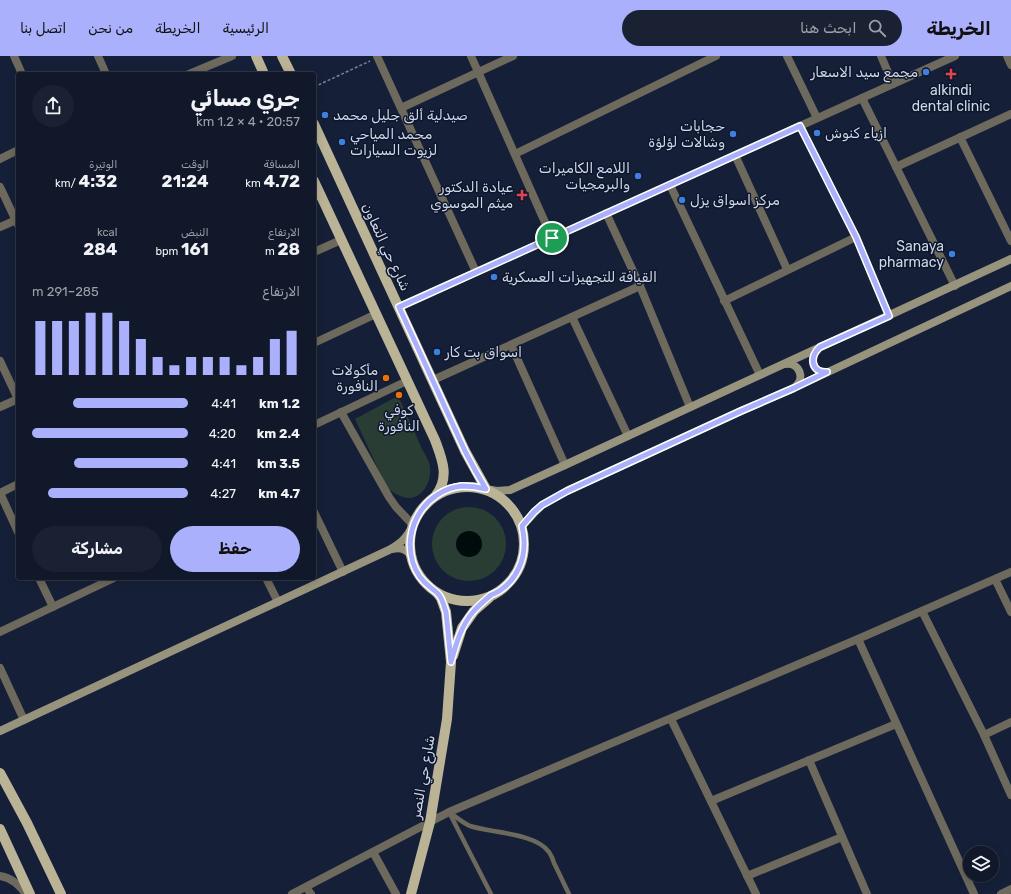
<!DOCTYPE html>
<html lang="ar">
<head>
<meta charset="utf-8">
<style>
	:root { --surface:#10182a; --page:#192132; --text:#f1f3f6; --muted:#9ca0a8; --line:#303747; --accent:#aab0fb }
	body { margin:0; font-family:Rubik,"Noto Naskh Arabic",sans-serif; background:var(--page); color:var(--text); direction:rtl; height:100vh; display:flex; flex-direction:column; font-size:15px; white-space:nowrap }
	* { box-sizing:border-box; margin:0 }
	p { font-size:13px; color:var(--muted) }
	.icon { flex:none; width:22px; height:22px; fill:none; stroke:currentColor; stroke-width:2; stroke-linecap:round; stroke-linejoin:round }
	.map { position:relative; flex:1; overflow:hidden; direction:ltr }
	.details { position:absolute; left:16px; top:16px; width:300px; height:508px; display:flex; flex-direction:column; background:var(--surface); border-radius:4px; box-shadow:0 2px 10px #0003,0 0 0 1px var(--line); direction:rtl }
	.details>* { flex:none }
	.controls { position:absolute; left:963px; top:790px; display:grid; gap:8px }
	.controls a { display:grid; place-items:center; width:36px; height:36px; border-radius:50%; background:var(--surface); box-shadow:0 2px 10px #0003,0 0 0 1px var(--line); font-size:20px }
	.pin { position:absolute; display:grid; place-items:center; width:34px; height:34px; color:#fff; margin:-17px; border:2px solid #fff; border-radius:50%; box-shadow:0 1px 4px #0007 }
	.round { display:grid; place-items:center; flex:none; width:42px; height:42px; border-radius:21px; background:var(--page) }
	.head { display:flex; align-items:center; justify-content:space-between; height:68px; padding:0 16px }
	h1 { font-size:22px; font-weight:700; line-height:30px }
	.metrics { display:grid; grid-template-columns:repeat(3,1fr); gap:6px; height:68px; padding:4px 16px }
	.metrics div { display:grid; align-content:center }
	.metrics b { font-size:17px; font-weight:700 }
	.metrics small { font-size:11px; font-weight:400 }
	.metrics p { font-size:11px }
	.chart { height:112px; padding:8px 16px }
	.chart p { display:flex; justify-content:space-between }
	.chart svg { width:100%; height:72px; margin-top:4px; stroke:var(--accent); stroke-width:6 }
	.primary-button { display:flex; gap:8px; margin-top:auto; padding:8px 16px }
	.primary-button a { flex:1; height:46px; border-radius:24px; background:var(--accent); color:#111; font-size:16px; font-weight:700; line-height:46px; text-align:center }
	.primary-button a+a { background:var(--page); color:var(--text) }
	ul { padding:0 16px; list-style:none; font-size:13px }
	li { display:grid; grid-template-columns:64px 48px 1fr; align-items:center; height:30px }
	li i { height:10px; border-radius:5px; background:var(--accent) }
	header { display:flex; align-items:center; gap:24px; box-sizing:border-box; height:56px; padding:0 20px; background:var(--accent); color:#111 }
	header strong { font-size:19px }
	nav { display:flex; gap:22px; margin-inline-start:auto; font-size:14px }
	.search { width:280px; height:36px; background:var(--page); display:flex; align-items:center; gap:10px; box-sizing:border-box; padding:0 14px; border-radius:22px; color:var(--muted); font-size:15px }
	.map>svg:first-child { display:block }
</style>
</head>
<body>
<header>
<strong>الخريطة</strong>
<div class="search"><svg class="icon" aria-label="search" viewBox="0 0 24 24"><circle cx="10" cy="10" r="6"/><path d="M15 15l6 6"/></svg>ابحث هنا</div>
<nav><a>الرئيسية</a><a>الخريطة</a><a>من نحن</a><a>اتصل بنا</a></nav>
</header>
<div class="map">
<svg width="1011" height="838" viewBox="0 0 1011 838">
	<rect width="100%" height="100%" fill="#152038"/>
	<!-- green -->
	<g fill="#2a3d34">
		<path d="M398,340C406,357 414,374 421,391C424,397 429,404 430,410C431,421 428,431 420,438C408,447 397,439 387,432L355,363Z"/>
		<circle cx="469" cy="488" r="37"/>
	</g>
	<!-- water -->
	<circle fill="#000b0c" cx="469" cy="488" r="13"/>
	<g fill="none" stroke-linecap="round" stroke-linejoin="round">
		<!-- path -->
		<path stroke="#7a8397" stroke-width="1.5" stroke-dasharray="3 2" stroke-linecap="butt" d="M314,31L370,5"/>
		<!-- service -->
		<g stroke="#6d695c" stroke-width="4.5">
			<path d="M449,756C456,761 463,767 470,770C491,777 536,777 549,796C551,799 553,803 554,807C559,817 564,828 569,838"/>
			<path d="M450,758L491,838"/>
		</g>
		<!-- minor -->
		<g stroke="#6d695c" stroke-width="8">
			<path d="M14,0L22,18"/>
			<path d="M98,0L106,18"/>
			<path d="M377,0L476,216"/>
			<path d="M471,0L552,182"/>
			<path d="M787,0L817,62"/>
			<path d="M881,0L893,28"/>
			<path d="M1007,0L1011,9"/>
			<path d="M189,18L232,0"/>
			<path d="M862,42L955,230"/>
			<path d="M401,52L513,0"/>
			<path d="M800,70L856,181L889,260"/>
			<path d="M960,81L1011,185"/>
			<path d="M515,98L716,0"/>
			<path d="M735,99L787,213"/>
			<path d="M0,103L18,94"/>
			<path d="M896,111L1011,58"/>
			<path d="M670,129L760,319"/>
			<path d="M0,131L18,169"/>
			<path d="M606,157L640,230L690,351"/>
			<path d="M0,171L16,164"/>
			<path d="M314,196L341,184"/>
			<path d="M724,245L856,181"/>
			<path d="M399,251L955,0"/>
			<path d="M572,261L628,380"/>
			<path d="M314,287L376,258"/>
			<path d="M511,289L565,409"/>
			<path d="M0,305L18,343L0,351"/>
			<path d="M433,324L640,230"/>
			<path d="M341,356L389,441L396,451L413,469"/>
			<path d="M314,369L407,325"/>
			<path d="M0,437L18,476"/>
			<path d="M0,437L18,428"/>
			<path d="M314,456L343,516"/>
			<path d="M39,522L53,551"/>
			<path d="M266,522L278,546"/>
			<path d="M995,523L1011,556"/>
			<path d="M922,555L984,679L1011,739"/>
			<path d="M0,576L114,522"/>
			<path d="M858,583L974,838"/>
			<path d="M0,612L24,664"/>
			<path d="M671,663L756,838"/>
			<path d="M984,679L1011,666"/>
			<path d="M809,704L867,838"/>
			<path d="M711,745L896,668"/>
			<path d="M373,796L396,838"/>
			<path d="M747,820L842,781"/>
			<path d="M306,831L311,838"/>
			<path d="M292,838L430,766"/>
			<path d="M1001,838L1011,833"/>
		</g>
		<!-- tertiary -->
		<g stroke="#6d695c" stroke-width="8">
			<path d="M430,766L449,756L858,583L1011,516"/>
			<path d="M0,820C12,822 19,829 26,838"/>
		</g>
		<!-- secondary -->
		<g stroke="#98937d" stroke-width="8">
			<path d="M818,293C809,303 812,317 827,316"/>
			<path d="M785,308C799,306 806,322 795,331"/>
			<path d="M486,433L497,435L510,434L565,409L1011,203"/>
			<path d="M522,470L534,457L542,449L567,435L741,355L794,332L1011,230"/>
			<path d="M392,493C401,491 407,493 412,501"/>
			<path d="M0,675L389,494C401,487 407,482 413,469"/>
		</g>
		<!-- primary -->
		<g stroke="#bab396" stroke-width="10">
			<path d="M256,0L264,18"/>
			<path d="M282,0L291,18"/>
			<path d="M314,68L465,395L486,433"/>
			<path d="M314,125L435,384C442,403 450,421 436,439"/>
			<circle cx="467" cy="488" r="57"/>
			<path d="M453,600L462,572L474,555L489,542"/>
			<path d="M0,717L27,767L61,838"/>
			<path d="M0,773L30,838"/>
			<path d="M411,838L430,766L447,663L451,606L446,556L441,542L437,537"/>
		</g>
	</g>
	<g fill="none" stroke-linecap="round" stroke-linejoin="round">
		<!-- route casing -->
		<g stroke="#fff" stroke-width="8">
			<path id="route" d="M800,70L856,181L889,260L820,291C809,300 811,317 827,316L794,332L741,355L567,435L542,449L534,456L522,470C523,475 524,480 524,485C525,503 517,522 502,533C499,536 495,537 491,539C485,544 478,550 473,556C461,570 456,588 451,606L446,556C444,551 443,544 439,539C437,536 433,534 430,531C422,525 416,516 413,507C402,472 425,434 462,430C470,430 478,431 486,433L475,414L465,395L399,251Z"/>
		</g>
		<!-- route -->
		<use href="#route" stroke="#aab0fb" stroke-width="5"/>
	</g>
	<!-- markers -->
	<g fill="#3f7fe0" stroke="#0d162d" stroke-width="1.5">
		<circle cx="926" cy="16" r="4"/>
		<circle cx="325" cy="59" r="4"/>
		<circle cx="817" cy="77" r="4"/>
		<circle cx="733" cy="78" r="4"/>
		<circle cx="342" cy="86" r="4"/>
		<circle cx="638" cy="120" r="4"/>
		<circle cx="682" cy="144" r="4"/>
		<circle cx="952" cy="198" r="4"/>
		<circle cx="494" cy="221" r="4"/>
		<circle cx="437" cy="296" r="4"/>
	</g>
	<g fill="#e0444e" stroke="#0d162d" stroke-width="1.5">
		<path d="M949 12h4v4h4v4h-4v4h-4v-4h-4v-4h4z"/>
		<path d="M520 133h4v4h4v4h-4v4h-4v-4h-4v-4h4z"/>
	</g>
	<g fill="#e8710a" stroke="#0d162d" stroke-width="1.5">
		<circle cx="386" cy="322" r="4"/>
		<circle cx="399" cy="339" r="4"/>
	</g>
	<g text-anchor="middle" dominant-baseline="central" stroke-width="3" stroke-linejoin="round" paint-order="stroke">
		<!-- poi labels -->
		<g font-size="14" fill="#cfd7e7" stroke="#0d162d" text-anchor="end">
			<text x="918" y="16">مجمع سيد الاسعار</text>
			<text x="951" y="34" text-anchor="middle">alkindi<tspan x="951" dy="16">dental clinic</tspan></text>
			<text x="333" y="59" text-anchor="start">صيدلية ألق جليل محمد</text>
			<text x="725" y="70">حجابات<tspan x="725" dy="16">وشالات لؤلؤة</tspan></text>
			<text x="825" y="77" text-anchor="start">ازياء كنوش</text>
			<text x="350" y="78" text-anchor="start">محمد المياحي<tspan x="350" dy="16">لزيوت السيارات</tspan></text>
			<text x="630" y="112">اللامع الكاميرات<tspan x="630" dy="16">والبرمجيات</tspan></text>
			<text x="513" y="131">عيادة الدكتور<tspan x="513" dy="16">ميثم الموسوي</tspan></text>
			<text x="690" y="144" text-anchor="start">مركز اسواق يزل</text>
			<text x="944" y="190">Sanaya<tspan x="944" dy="16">pharmacy</tspan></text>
			<text x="502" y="221" text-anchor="start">القيافة للتجهيزات العسكرية</text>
			<text x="445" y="296" text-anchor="start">اسواق بت كار</text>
			<text x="378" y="314">مأكولات<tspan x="378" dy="16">النافورة</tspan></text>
			<text x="399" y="354" text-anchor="middle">كوفي<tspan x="399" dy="16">النافورة</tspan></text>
		</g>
		<!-- street labels -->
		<g font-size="14" fill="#cfd7e7" stroke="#0d162d">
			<text transform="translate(386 191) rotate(65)">شارع حي التعاون</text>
			<text transform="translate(423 721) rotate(-80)">شارع حي النصر</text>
		</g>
	</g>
</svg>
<div class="controls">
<a><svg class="icon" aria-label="layers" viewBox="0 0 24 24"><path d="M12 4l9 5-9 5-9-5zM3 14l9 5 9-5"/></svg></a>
</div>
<div class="pin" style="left:552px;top:182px;background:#1e9e55"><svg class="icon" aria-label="arrive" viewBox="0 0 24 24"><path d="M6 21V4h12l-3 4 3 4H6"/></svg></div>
<section class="details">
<div class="head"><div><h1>جري مسائي</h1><p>20:57 · 4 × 1.2 km</p></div><a class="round"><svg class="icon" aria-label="share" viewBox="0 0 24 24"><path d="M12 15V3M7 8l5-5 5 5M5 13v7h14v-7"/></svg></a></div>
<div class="metrics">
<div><p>المسافة</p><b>4.72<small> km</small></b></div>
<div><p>الوقت</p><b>21:24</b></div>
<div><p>الوتيرة</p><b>4:32<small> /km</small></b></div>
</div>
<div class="metrics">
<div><p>الارتفاع</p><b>28<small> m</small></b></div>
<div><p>النبض</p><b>161<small> bpm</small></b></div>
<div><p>kcal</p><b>284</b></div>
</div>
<div class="chart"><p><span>الارتفاع</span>285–291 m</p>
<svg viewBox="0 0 160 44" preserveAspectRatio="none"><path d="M5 44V11M15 44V11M25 44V11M35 44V6M45 44V6M55 44V11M65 44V22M75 44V33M85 44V38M95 44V33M105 44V33M115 44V33M125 44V38M135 44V33M145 44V22M155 44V17"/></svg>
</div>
<ul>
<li><b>1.2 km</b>4:41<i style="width:74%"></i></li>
<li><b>2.4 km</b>4:20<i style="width:100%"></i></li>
<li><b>3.5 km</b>4:41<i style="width:73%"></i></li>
<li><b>4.7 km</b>4:27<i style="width:90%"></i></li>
</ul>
<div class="primary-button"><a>حفظ</a><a>مشاركة</a></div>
</section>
</div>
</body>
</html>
